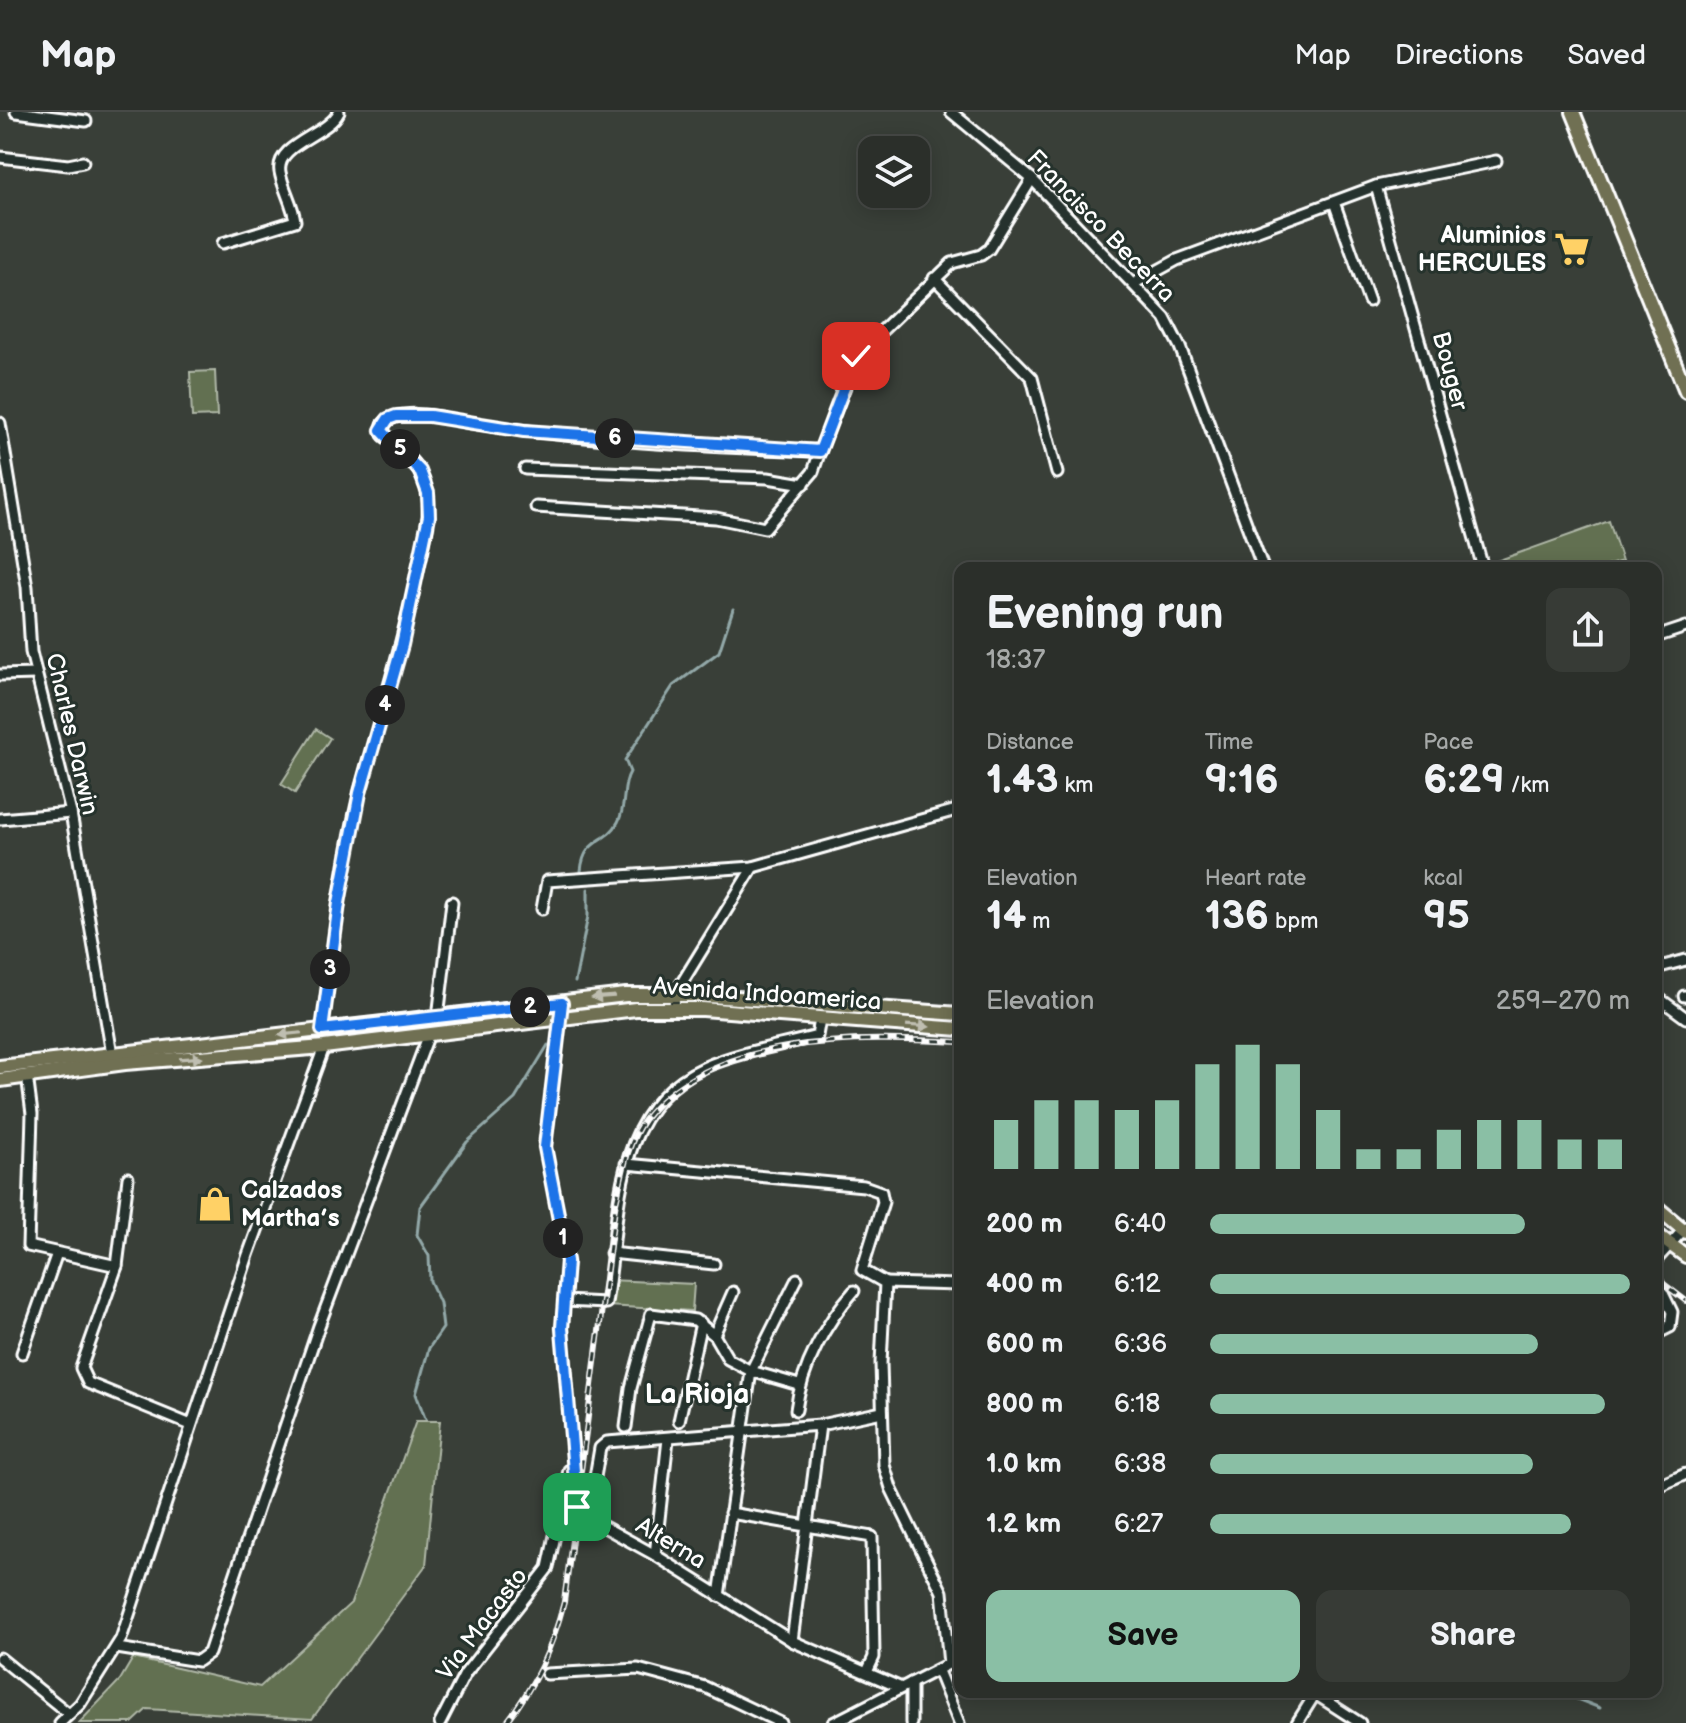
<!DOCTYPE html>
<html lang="en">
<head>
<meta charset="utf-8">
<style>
	:root { --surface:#2b2f2a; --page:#373b36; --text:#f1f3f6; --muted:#a6a9a8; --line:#474a47; --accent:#8abfa5 }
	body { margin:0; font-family:"Balsamiq Sans",sans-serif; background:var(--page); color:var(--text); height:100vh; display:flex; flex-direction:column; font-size:30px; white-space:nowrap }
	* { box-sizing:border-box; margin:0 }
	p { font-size:26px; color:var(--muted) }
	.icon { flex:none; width:44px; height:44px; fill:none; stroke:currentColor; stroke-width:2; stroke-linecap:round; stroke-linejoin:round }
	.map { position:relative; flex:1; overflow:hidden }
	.drawer { position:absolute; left:954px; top:450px; width:708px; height:1136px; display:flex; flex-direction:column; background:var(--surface); border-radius:16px; box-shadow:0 4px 20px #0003,0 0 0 2px var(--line) }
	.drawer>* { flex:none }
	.tools { position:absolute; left:858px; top:24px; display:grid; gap:16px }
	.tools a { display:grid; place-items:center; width:72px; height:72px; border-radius:16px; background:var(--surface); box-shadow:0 4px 20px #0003,0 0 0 2px var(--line); font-size:40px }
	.pin { position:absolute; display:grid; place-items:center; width:68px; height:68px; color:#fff; margin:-34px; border-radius:16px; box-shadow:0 4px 12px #0006 }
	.km { position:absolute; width:40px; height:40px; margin:-20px; border-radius:50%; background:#222; color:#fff; font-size:22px; line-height:40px; text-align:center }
	.round { display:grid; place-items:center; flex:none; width:84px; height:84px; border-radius:16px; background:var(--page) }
	.overview { display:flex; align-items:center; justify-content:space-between; height:136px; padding:0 32px }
	h1 { font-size:44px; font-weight:700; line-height:60px }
	.stats { display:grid; grid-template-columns:repeat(3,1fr); gap:12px; height:136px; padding:8px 32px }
	.stats div { display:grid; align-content:center }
	.stats b { font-size:40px; font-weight:700 }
	.stats small { font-size:22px; font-weight:400 }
	.stats p { font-size:22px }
	.chart { height:224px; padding:16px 32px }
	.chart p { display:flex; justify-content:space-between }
	.chart svg { width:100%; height:144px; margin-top:8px; stroke:var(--accent); stroke-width:6 }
	.primary-button { display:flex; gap:16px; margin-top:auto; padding:16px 32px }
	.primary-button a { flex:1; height:92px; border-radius:16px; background:var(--accent); color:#111; font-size:32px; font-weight:700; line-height:92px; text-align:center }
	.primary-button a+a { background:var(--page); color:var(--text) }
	ul { padding:0 32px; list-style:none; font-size:26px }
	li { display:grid; grid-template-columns:128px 96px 1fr; align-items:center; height:60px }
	li i { height:20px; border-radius:10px; background:var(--accent) }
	header { display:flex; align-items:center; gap:48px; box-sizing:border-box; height:112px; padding:0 40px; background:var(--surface); border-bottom:2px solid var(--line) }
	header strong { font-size:38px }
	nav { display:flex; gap:44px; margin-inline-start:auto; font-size:28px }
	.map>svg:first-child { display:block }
</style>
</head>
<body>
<header>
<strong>Map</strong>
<nav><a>Map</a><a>Directions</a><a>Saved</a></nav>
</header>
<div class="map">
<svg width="1686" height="1611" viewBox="0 0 1686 1611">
	<rect width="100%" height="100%" fill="#393f38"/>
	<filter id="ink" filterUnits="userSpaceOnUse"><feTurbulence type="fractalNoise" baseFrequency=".0125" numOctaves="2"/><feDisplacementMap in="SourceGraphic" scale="16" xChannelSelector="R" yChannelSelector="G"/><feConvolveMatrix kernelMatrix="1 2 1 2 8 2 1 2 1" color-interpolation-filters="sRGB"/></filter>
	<g filter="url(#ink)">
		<!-- green -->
		<g fill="#627051" stroke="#b0b8a8" stroke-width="2">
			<path d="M215,259L217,304L192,305L190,260Z"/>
			<path d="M1609,409L1622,449L1600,456H1477Z"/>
			<path d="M316,617L330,626L295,681L281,672Z"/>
			<path d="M609,1168L694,1172L692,1199L607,1194Z"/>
			<path d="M416,1309H440L426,1453L312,1607L147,1597L132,1611H79L120,1568L133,1546L260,1575L351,1491Z"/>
		</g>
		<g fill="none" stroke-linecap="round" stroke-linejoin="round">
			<!-- stream -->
			<g stroke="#93a9a9" stroke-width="3">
				<path d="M581,759C584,725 607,732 618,710C627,694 621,675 630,660L625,648L673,574L719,540L733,497"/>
				<path d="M575,870L588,804V777"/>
				<path d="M425,1306L416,1282L429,1236L443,1216L440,1191L430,1169L429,1144L417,1123L420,1095L467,1030L515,987L548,933"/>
				<path d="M1559,1580L1600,1596"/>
			</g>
			<!-- minor casing -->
			<g stroke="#fff" stroke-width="15">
				<g id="minor">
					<path d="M16,0L86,9"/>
					<path d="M951,0L1032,67L1165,206L1180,235L1263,456"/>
					<path d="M0,45L68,53L83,50"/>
					<path d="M1376,74L1483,456"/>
					<path d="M1334,90L1369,189"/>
					<path d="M223,131L295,109C293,92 283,77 280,60C275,32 328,23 339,0"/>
					<path d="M934,166L1032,266L1057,361"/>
					<path d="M1133,172L1177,148L1376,74L1496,49"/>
					<path d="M0,311L27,475L31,540L71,701L113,948"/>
					<path d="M820,339L853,253L863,237L952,151L981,143L989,137L1032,67"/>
					<path d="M525,357L768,366L804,372"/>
					<path d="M1656,525L1686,515"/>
					<path d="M0,563L35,562"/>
					<path d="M0,707L71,701"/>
					<path d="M542,797L547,769L753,755L960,697"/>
					<path d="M1656,856L1686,848"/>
					<path d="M1656,884L1686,906"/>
					<path d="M1684,884H1686"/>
					<path d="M562,891L545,1035L567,1149L562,1216L577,1395L588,1406L655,1443L792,1529L899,1575"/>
					<path d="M674,896L675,882L753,755"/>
					<path d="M438,905L452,790"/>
					<path d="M322,918C333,838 341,757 360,679C379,606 402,536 417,462C422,437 431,411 428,385C424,356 404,340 383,323V312C403,294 443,306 466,310C582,329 702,335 820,339L813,360L765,416L716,406L536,395"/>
					<path d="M27,963L32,1002L28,1134L117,1154L81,1256L88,1271L191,1313"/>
					<path d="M626,1052L864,1074L881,1080L883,1090L862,1158L885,1171L881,1251L884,1353L891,1376L942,1480L949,1552"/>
					<path d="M611,1141L714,1152"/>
					<path d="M1656,1148L1686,1115"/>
					<path d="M117,1154L128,1066"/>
					<path d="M1656,1167L1672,1200L1670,1215L1656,1222"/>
					<path d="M885,1171L960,1173"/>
					<path d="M564,1189L606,1191C621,1104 610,998 705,955C739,940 780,934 817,924L820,907"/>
					<path d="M714,1223L733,1180"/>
					<path d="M22,1241L57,1141"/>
					<path d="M796,1298C801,1256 826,1210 854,1179"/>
					<path d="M679,1309L701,1211"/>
					<path d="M626,1315L631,1276L651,1202L695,1208L714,1223L728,1247L751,1259L799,1273"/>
					<path d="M1656,1375L1686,1362"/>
					<path d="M730,1401L872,1425L874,1545L867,1560"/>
					<path d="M588,1406L600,1336L607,1330L820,1313L882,1300"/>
					<path d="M655,1443L668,1327"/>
					<path d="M719,1484L751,1259L797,1167"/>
					<path d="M792,1529L820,1313"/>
					<path d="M117,1536L198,1549L209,1541L319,1214L429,922"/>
					<path d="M0,1546L69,1602"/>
					<path d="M938,1559L959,1611"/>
					<path d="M547,1562L638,1557L705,1575L781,1611"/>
					<path d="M1312,1580L1360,1611"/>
					<path d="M60,1611L80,1592L121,1527L248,1143L324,935"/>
					<path d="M440,1611L465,1562L548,1456L569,1358"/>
					<path d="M833,1611L960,1546"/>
					<path d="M911,1611V1571"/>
					<path d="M1297,1611L1315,1582"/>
				</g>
			</g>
			<!-- major casing -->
			<g stroke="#fff" stroke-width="18">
				<g id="major">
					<path d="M1573,0L1686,279"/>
					<path d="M0,955L626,883H695L960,902"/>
					<path d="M0,968L125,951L324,935L636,897H703L960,917"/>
					<path d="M1656,1095L1686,1120"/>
					<path d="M1656,1122L1686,1144"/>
				</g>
			</g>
			<!-- minor -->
			<use href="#minor" stroke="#26332d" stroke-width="9"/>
			<!-- major -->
			<use href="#major" stroke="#706f52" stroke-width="12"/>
			<!-- rail casing -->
			<g stroke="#fff" stroke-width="6">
				<g id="rail">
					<path d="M1656,1166L1686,1189"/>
					<path d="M506,1611C535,1573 552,1537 564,1490L615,1095C622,1066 626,1033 644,1008C710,921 861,925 960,930"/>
				</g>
			</g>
			<!-- rail -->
			<use href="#rail" stroke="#26332d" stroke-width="3" stroke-dasharray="9" stroke-linecap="butt"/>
		</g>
		<!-- one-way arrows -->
		<defs><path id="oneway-solid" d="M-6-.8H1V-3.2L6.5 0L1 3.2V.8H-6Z" transform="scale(2)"/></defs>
		<g fill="#bfbeb1">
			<use href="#oneway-solid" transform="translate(603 885) rotate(176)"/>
			<use href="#oneway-solid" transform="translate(918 914) rotate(4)"/>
			<use href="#oneway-solid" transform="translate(290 922) rotate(174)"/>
			<use href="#oneway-solid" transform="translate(191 946) rotate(-4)"/>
		</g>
	</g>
	<g fill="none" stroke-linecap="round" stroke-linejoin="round" filter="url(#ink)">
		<!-- route casing -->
		<g stroke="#fff" stroke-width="16">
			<path id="route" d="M577,1395L562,1216L567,1149L545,1035L562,891L322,918L339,791L360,681L402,533L429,404L428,381L420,359L381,318L388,307L396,304H430L524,319L820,339L856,244"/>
		</g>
		<!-- route -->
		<use href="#route" stroke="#1a73e8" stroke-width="10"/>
	</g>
	<!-- icons -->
	<defs>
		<g id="supermarket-bare" transform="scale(2.76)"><path d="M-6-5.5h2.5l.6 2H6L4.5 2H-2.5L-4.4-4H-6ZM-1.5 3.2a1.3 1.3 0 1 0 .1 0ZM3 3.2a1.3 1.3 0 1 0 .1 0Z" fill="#ffd166" stroke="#26332d" stroke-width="2.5" paint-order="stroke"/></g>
		<g id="shop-bare" transform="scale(2.76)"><path d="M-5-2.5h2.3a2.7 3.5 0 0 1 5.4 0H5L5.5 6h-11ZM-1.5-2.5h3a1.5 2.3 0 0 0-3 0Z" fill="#ffd166" stroke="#26332d" stroke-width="2.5" paint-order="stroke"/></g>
	</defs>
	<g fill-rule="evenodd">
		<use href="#supermarket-bare" x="1572" y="137"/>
		<use href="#shop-bare" x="215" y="1092"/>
	</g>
	<g text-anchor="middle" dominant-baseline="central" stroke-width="6" stroke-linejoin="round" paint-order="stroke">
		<!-- street labels -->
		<g font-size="24" fill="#fff" stroke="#26332d">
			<text transform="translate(1101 114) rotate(46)">Francisco Becerra</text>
			<text transform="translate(1450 259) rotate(75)">Bouger</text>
			<text transform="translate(72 622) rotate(77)">Charles Darwin</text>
			<text transform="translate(767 882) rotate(4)">Avenida Indoamerica</text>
			<text transform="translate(671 1431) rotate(31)">Alterna</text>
			<text transform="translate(482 1512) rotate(-53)">Via Macasto</text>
		</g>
		<!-- poi labels -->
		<g font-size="24" font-weight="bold" fill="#fff" stroke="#26332d" text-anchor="end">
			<text x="1546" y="123">Aluminios<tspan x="1546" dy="28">HERCULES</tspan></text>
			<text x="241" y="1078" text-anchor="start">Calzados<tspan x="241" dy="28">Martha’s</tspan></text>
		</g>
		<!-- quarter labels -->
		<g font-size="28" font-weight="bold" fill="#fff" stroke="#26332d">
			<text x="697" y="1282">La Rioja</text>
		</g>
	</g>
</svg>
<div class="tools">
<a><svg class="icon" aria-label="layers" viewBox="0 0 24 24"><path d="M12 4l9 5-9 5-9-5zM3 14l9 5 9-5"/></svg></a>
</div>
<div class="pin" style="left:577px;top:1395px;background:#1e9e55"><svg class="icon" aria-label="arrive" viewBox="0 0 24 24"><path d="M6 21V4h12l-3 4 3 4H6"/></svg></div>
<div class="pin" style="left:856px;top:244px;background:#d93025"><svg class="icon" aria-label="check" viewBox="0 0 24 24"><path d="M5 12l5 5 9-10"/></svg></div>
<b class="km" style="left:563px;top:1126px">1</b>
<b class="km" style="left:530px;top:895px">2</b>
<b class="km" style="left:330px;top:857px">3</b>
<b class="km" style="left:385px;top:593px">4</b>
<b class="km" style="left:400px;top:337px">5</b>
<b class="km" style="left:615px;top:326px">6</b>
<section class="drawer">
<div class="overview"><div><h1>Evening run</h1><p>18:37</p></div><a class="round"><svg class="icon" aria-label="share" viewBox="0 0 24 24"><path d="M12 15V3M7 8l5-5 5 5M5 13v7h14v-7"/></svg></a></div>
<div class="stats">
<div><p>Distance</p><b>1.43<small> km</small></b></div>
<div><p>Time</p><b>9:16</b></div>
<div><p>Pace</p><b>6:29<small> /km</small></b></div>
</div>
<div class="stats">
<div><p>Elevation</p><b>14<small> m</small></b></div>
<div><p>Heart rate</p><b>136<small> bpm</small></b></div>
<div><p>kcal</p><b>95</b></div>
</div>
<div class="chart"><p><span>Elevation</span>259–270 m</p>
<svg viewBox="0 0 160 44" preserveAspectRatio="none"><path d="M5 44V29M15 44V23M25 44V23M35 44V26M45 44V23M55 44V12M65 44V6M75 44V12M85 44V26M95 44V38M105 44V38M115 44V32M125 44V29M135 44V29M145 44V35M155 44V35"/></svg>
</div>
<ul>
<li><b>200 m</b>6:40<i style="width:75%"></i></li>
<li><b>400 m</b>6:12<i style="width:100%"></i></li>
<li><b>600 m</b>6:36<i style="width:78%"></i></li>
<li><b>800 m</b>6:18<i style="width:94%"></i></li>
<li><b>1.0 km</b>6:38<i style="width:77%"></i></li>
<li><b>1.2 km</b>6:27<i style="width:86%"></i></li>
</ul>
<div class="primary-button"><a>Save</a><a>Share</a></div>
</section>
</div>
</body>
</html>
